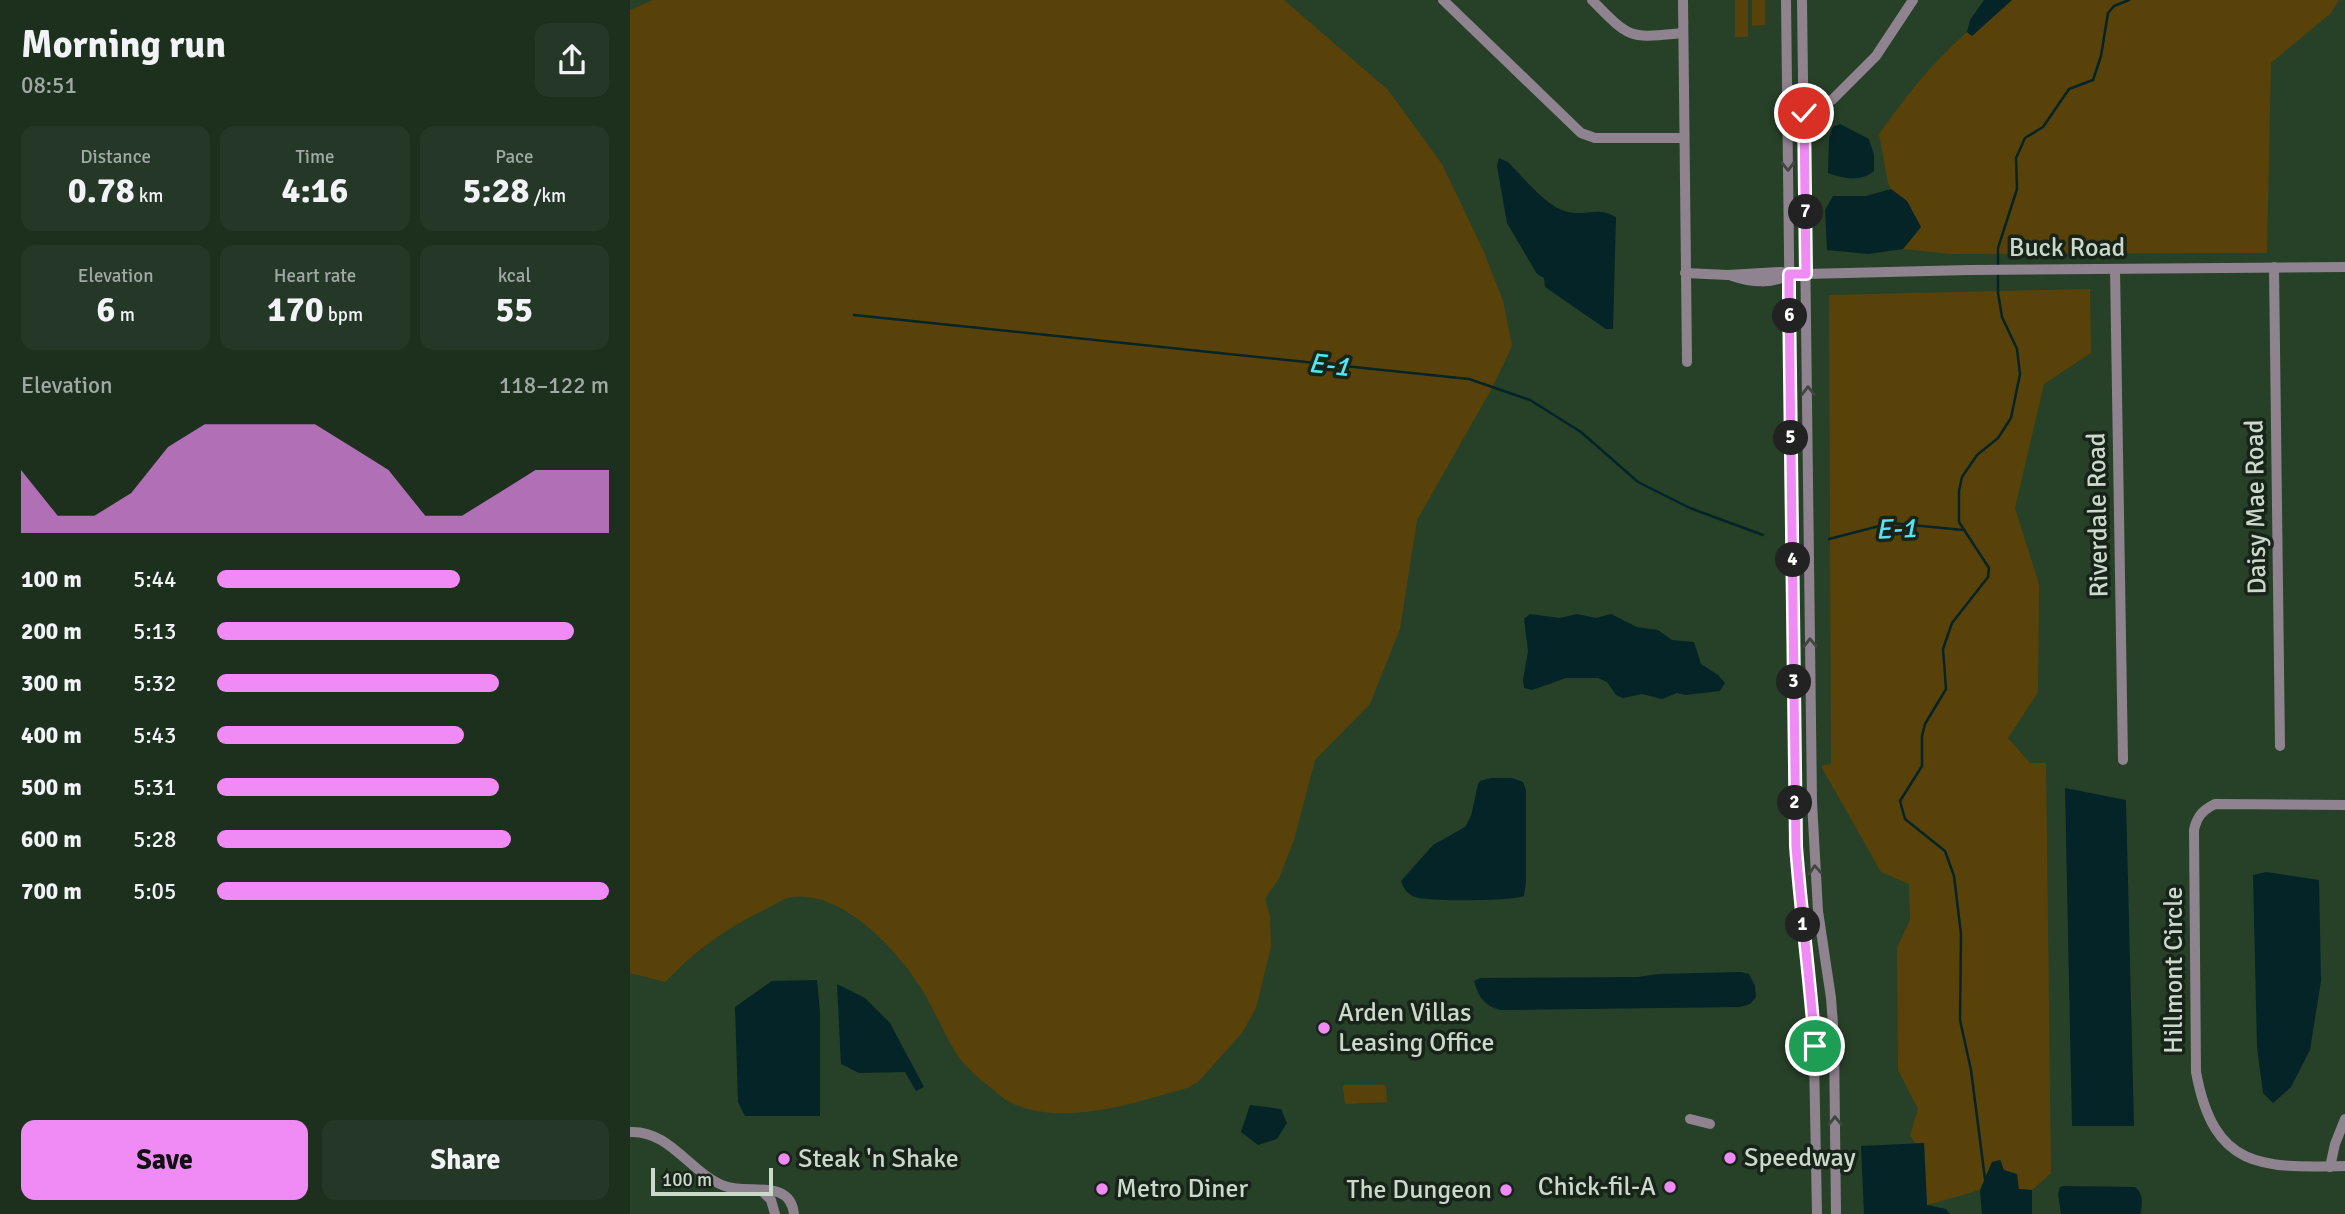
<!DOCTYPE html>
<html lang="en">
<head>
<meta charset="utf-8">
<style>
	:root { --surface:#1d301e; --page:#253827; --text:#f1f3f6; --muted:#a0a9a4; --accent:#f08bf6 }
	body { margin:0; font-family:Signika,sans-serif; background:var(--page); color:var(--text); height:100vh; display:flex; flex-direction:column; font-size:26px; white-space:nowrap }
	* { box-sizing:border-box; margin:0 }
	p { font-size:23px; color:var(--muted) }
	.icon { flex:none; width:38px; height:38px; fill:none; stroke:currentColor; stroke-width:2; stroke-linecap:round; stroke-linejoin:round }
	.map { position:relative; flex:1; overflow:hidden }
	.sheet { display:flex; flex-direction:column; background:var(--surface); width:630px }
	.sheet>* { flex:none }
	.scale { position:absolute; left:21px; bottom:18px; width:122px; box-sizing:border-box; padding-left:7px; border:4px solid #cbd9cb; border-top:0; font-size:19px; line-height:24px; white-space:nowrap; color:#cbd9cb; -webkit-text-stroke:5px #182319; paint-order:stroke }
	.pin { position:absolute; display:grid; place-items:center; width:60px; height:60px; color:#fff; margin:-30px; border:4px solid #fff; border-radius:50%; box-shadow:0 2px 7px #0007 }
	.km { position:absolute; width:35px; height:35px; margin:-18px; border-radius:50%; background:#222; color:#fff; font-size:19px; line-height:35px; text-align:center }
	.round { display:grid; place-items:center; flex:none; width:74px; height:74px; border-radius:14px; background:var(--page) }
	.head { display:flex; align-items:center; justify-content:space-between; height:119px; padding:0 21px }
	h1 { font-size:38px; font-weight:700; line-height:52px }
	.metrics { display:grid; grid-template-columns:repeat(3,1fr); gap:10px; height:119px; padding:7px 21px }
	.metrics div { display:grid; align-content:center; border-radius:14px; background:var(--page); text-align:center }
	.metrics b { font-size:35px; font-weight:700 }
	.metrics small { font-size:19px; font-weight:400 }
	.metrics p { font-size:19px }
	.chart { height:196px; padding:14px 21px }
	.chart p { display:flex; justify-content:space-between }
	.chart svg { width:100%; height:126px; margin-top:7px; fill:var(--accent); opacity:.7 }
	.cta { display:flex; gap:14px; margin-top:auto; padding:14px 21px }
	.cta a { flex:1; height:80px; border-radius:14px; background:var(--accent); color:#111; font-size:28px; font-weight:700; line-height:80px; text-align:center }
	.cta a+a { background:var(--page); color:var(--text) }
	ul { padding:0 21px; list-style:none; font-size:23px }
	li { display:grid; grid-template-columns:112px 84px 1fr; align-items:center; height:52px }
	li i { height:18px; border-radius:9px; background:var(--accent) }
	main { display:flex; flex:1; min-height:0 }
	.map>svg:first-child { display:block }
</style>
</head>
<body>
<main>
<section class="sheet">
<div class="head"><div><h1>Morning run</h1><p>08:51</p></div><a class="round"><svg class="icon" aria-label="share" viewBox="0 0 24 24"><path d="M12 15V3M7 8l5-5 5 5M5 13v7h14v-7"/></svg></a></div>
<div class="metrics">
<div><p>Distance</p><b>0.78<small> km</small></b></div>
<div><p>Time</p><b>4:16</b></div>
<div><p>Pace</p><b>5:28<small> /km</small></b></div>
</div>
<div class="metrics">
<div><p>Elevation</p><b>6<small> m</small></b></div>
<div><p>Heart rate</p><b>170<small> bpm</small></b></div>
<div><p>kcal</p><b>55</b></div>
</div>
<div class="chart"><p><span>Elevation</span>118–122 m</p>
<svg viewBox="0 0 160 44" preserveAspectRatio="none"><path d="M0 44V22L10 38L20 38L30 30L40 14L50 6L60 6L70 6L80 6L90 14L100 22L110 38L120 38L130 30L140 22L150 22L160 22V44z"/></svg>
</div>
<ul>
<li><b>100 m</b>5:44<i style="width:62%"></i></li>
<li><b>200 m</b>5:13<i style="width:91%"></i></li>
<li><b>300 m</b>5:32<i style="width:72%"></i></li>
<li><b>400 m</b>5:43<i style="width:63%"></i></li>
<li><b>500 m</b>5:31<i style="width:72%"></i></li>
<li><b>600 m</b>5:28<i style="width:75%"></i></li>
<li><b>700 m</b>5:05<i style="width:100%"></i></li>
</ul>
<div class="cta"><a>Save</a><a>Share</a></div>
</section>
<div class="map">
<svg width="1715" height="1214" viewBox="0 0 1715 1214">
	<rect width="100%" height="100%" fill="#274028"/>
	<!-- green -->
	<g fill="#594209">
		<path d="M23,0H654L758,90L812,164L854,252L873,301L882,346L862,388L787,520L770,629L740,704L685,760L664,840L649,878L635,899L640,916L641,947L626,1008L612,1033L568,1082L557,1088C506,1102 438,1126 386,1105C376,1101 368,1094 360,1087C348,1078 334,1066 326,1053C313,1032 304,1009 291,988C267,949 208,886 157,898C151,900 144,905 138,908C99,926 65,950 35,982L0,973V10Z"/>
		<rect x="1105" y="0" width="13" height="37"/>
		<path d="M1122,0H1135V25L1122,26Z"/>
		<path d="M1382,0H1709L1701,13L1641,63L1637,253L1320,254L1273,249L1291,227L1277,201L1261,189L1258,183L1249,134C1278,94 1300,65 1337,32L1342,36Z"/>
		<path d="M1460,289L1461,353L1414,384L1385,508L1409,584L1408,692L1378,738L1400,763H1416L1421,1173L1402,1190L1389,1189L1373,1170L1371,1160L1362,1162L1350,1190L1297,1205L1294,1143H1285L1280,1135L1288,1109L1268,1070L1267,948L1280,920L1279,884L1251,872L1191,766L1201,764L1199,295Z"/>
		<path d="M715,1085H754L756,1087L757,1102L715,1104L713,1087Z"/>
	</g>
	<!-- water -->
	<g fill="#042427">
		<path d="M1354,0H1382L1342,36L1337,32L1340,20Z"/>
		<path d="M1210,124L1239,139L1244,155V171C1231,182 1214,179 1198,173L1199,138L1203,127Z"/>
		<path d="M869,158L878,162C893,177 917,208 938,212C957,216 967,206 986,217L983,329H976L915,287L914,278L907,274L877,223L867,166Z"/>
		<path d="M1261,189L1277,201L1291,227L1273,249L1238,254L1197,250L1195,210L1203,196H1236Z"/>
		<path d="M900,614L930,618L947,614L966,618L981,614L1007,627L1028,630L1042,640L1064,642L1071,664L1088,675L1095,683L1090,691L1055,695L1047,693L1032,699L1012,694L993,698L986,695L977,682L968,678H936L902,690L894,688L893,680L898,651L894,619Z"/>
		<path d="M861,778H882L893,782L896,790V882L894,896C882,901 797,902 785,897C777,894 773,888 771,881L803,845L835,827L841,816L848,784L850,781Z"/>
		<path d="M1435,788L1496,800L1504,1126H1442Z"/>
		<path d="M1636,872L1689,880L1691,981L1680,1050L1661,1087L1643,1103L1633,1093L1627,1047L1623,875Z"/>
		<path d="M1111,972L1119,974L1125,986L1126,997L1120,1004L1110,1007L870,1010C854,1005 849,998 844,981L850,978L1008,977L1028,974Z"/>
		<path d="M187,980L190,1013V1116H115L108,1102L105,1007L142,981Z"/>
		<path d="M207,984L235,998L260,1023L294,1087L286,1091L275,1072L229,1073L211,1064Z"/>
		<path d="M620,1105L651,1109L657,1123L647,1139L628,1145L611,1132Z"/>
		<path d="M1294,1143L1297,1205L1316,1209L1320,1214H1234L1231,1146Z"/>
		<path d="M1370,1160L1374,1170L1387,1174L1389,1189L1402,1190V1214H1352L1350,1190L1362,1162Z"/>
		<path d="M1433,1186L1505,1187C1513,1193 1513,1204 1510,1214H1431L1428,1194L1430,1187Z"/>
	</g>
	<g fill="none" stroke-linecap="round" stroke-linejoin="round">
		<!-- stream -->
		<g stroke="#042427" stroke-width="2.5">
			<path d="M224,315L839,379L900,400L951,432L1008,482L1060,508L1133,535"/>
			<path d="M1199,539L1261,523L1333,530"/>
			<path d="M1355,1179L1341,1070L1330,1020L1331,934L1324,876L1315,851L1275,819L1270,801L1292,766V736L1295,724L1316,689L1313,649L1322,623L1358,577L1359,568L1329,522V491L1332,477L1347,455L1368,438L1381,418L1390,374L1387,349L1372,317L1368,293V248L1387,189L1386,158L1395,138L1413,127L1439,89L1463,80L1471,56L1478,13L1484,6L1499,0"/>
		</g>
		<!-- minor -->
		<g stroke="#8f838f" stroke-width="10">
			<path d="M813,0L951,133L965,138H1054"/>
			<path d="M962,0C1001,40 999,38 1053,33"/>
			<path d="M1053,0L1057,362"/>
			<path d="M1156,0L1166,846L1169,897L1183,1005L1187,1214"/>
			<path d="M1172,0L1182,802L1188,911L1201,998L1204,1038L1206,1214"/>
			<path d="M1202,100L1246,56L1283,0"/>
			<path d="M1644,267L1650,746"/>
			<path d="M1485,269L1493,760"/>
			<path d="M1055,273L1098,275L1149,272L1176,274L1339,270L1715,267"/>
			<path d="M1102,276C1120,282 1143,285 1159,274"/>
			<path d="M1715,805L1585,804C1573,810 1567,816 1564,830L1566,1072C1584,1169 1630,1168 1715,1166"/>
			<path d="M1060,1119L1080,1124"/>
			<path d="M0,1132C39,1130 59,1171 92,1185C116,1196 160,1177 164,1214"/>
			<path d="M1700,1167L1705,1144L1715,1119"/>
			<path d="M131,1190L141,1200L145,1214"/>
		</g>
	</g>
	<!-- one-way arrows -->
	<defs><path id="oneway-chevron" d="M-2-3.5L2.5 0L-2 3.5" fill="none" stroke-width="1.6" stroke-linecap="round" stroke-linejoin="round" transform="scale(1.75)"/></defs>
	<g stroke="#424542">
		<use href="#oneway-chevron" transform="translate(1158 166) rotate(89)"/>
		<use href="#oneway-chevron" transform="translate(1178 391) rotate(-91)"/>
		<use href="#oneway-chevron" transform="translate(1180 643) rotate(-91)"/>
		<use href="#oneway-chevron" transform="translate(1185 870) rotate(-94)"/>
		<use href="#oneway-chevron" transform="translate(1205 1121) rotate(-91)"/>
	</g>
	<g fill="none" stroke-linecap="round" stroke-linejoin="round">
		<!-- route casing -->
		<g stroke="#fff" stroke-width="14">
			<path id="route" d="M1174,113L1176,274H1159V295L1166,846C1171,913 1180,979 1185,1046"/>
		</g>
		<!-- route -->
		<use href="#route" stroke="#f08bf6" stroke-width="9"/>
	</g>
	<!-- markers -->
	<g fill="#f08bf6" stroke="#182319" stroke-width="2.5">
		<circle cx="694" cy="1028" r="7"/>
		<circle cx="1100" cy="1158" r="7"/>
		<circle cx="154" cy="1159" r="7"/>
		<circle cx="1040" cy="1187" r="7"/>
		<circle cx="472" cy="1189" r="7"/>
		<circle cx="876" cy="1190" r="7"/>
	</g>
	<g text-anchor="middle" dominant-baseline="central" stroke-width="7" stroke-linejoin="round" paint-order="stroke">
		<!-- street labels -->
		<g font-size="26" fill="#cbd9cb" stroke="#182319">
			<text x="1437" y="248">Buck Road</text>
			<text transform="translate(1626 507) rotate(-91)">Daisy Mae Road</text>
			<text transform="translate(1468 515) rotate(-91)">Riverdale Road</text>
			<text transform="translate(1544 970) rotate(-90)">Hillmont Circle</text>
		</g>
		<!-- poi labels -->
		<g font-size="26" fill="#cbd9cb" stroke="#182319" text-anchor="start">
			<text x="708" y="1013">Arden Villas<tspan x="708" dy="30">Leasing Office</tspan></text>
			<text x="1114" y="1158">Speedway</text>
			<text x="168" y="1159">Steak 'n Shake</text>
			<text x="1026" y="1187" text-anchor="end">Chick-fil-A</text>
			<text x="486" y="1189">Metro Diner</text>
			<text x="862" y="1190" text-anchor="end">The Dungeon</text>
		</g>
		<!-- water labels -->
		<g font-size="28" font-style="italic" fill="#54e5f4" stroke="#182319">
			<text transform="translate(699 365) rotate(6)">E-1</text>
			<text transform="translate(1266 529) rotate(-3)">E-1</text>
		</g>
	</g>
</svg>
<div class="scale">100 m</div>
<div class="pin" style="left:1185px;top:1046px;background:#1e9e55"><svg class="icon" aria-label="arrive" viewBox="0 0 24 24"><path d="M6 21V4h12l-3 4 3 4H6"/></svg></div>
<div class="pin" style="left:1174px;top:113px;background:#d93025"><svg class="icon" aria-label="check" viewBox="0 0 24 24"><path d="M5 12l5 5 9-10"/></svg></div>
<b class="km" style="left:1173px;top:925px">1</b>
<b class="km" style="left:1165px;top:803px">2</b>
<b class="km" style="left:1164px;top:682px">3</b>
<b class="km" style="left:1163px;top:560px">4</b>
<b class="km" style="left:1161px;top:438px">5</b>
<b class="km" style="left:1160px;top:316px">6</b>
<b class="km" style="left:1176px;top:212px">7</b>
</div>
</main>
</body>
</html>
